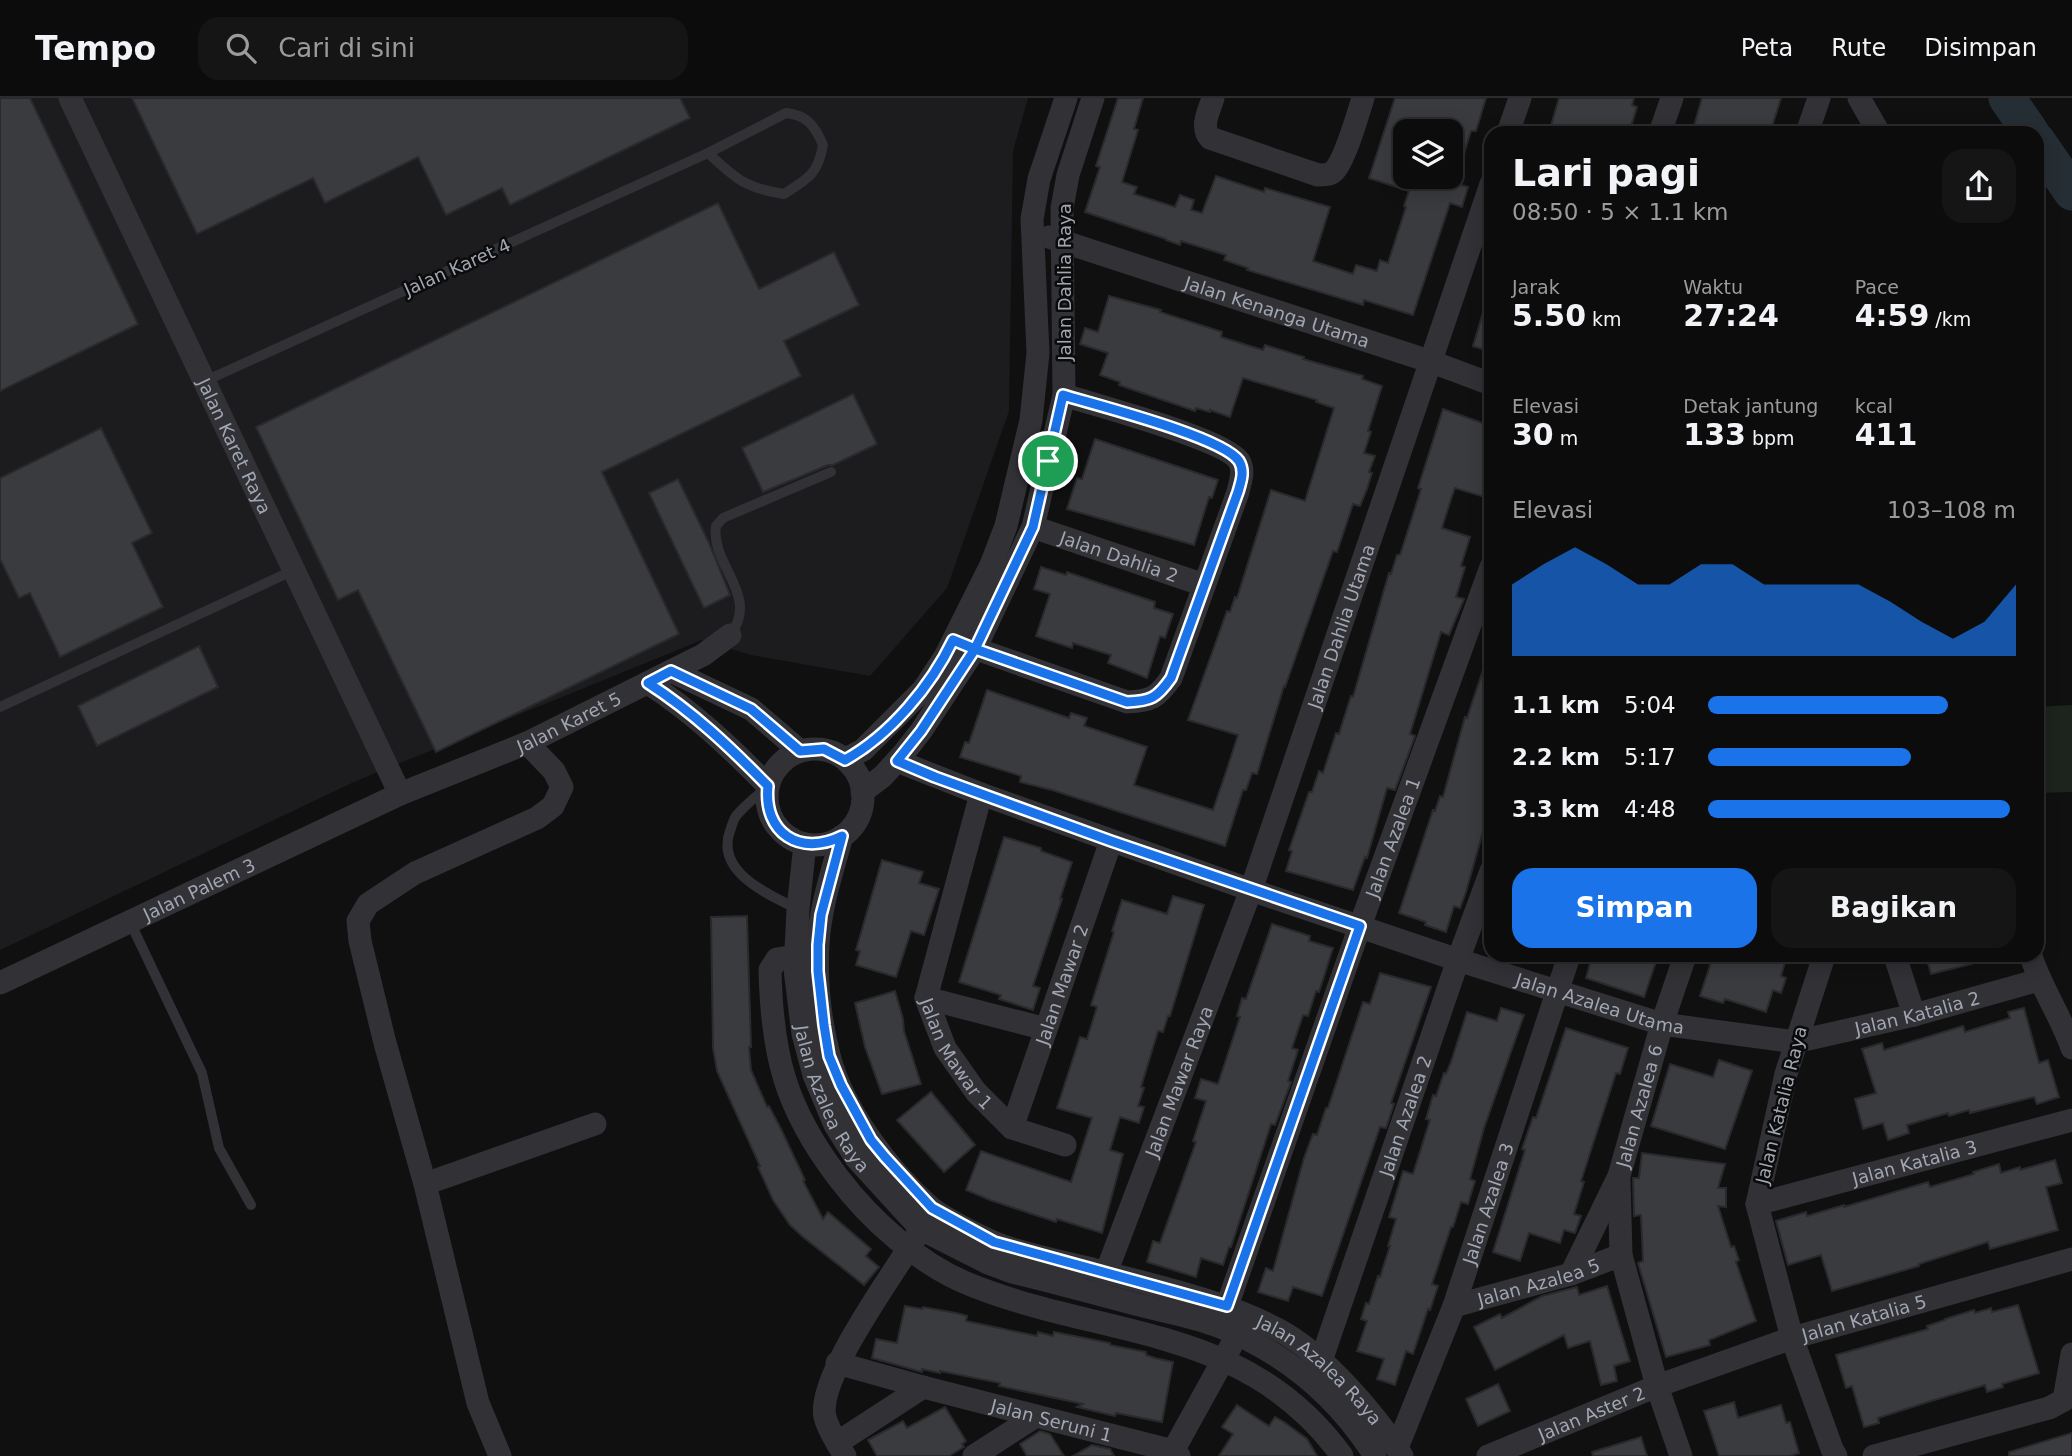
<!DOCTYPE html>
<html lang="id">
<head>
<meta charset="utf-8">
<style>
	:root { --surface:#0c0c0d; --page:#151516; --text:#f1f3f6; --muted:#9a9b9d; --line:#2c2c2e; --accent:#1a73e8 }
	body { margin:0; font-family:"DejaVu Sans",sans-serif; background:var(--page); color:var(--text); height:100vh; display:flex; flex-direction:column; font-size:26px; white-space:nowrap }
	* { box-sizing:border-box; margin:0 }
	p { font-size:23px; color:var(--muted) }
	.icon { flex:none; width:38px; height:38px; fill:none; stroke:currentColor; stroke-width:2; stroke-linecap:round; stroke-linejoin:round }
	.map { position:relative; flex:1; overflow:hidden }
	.details { position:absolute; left:1484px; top:28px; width:560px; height:836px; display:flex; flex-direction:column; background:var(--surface); border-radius:21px; box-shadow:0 4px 18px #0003,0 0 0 2px var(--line) }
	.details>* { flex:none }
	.fabs { position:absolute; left:1393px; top:21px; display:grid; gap:14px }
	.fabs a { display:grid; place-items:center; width:70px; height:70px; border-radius:14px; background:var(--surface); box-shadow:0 4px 18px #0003,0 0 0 2px var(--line); font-size:35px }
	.pin { position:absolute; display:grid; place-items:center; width:60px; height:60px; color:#fff; margin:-30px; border:4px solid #fff; border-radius:50%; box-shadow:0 2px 7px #0007 }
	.round { display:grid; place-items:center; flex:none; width:74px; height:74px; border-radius:21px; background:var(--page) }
	.summary { display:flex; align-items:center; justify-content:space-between; height:119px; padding:0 28px }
	h1 { font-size:38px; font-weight:600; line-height:52px }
	.figures { display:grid; grid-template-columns:repeat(3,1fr); gap:10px; height:119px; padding:7px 28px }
	.figures div { display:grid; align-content:center }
	.figures b { font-size:30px; font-weight:600 }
	.figures small { font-size:19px; font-weight:400 }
	.figures p { font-size:19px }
	.chart { height:196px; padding:14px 28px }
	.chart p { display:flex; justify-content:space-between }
	.chart svg { width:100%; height:126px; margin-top:7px; fill:var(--accent); opacity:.7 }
	.primary-button { display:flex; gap:14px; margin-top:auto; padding:14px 28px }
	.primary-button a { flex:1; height:80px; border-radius:21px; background:var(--accent); color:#fff; font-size:28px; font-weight:600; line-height:80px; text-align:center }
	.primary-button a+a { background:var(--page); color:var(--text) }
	ul { padding:0 28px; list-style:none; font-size:23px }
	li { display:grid; grid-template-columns:112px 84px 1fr; align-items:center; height:52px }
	li i { height:18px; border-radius:9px; background:var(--accent) }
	header { display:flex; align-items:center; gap:42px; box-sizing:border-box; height:98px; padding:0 35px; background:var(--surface); border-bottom:2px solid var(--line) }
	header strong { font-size:33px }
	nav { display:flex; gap:38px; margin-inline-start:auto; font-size:24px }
	.search { width:490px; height:63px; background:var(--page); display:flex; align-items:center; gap:18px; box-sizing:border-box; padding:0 24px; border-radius:21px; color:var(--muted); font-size:26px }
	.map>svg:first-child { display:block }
</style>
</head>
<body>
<header>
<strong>Tempo</strong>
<div class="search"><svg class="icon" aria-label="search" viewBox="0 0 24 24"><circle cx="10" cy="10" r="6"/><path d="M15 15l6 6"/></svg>Cari di sini</div>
<nav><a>Peta</a><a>Rute</a><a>Disimpan</a></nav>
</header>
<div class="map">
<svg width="2072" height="1358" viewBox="0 0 2072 1358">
	<rect width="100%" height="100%" fill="#101011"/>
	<!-- built -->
	<path fill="#1c1c1e" d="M0,0H1028L1013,53L1009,313L947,490L870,578L751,557L702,542L356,683L0,852Z"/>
	<!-- green -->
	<path fill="#1c241d" d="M2072,607V694L2037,695V609Z"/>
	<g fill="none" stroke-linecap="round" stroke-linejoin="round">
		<!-- river -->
		<g stroke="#262e35" stroke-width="37">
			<path d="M2007,0L2031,35"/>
			<path d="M2037,43L2072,94"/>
		</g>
	</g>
	<!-- building -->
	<g fill="#3a3b3e" stroke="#2a2a2d" stroke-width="2" fill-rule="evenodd">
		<path d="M0,0H30L138,226L0,293Z"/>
		<path d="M132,0H680L690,20L510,107L502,90L446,117L418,59L325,105L313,80L197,136Z"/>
		<path d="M1118,0H1143L1134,31L1138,32L1122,84L1137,89L1134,96L1175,109L1180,97L1194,102L1191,112L1202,115L1216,78L1264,94L1265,90L1330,109L1313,163L1353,176L1356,167L1377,173L1380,162L1388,165L1406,109L1404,108L1409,93L1369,80L1395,0H1486L1476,33H1471L1457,79H1459L1457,86L1468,89L1462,109L1450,105L1413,217L1364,202L1363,207L1247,172L1248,170L1224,162L1226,157L1181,143L1180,147L1166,142V141L1085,114L1100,69L1096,68ZM1405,33H1451V79H1405Z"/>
		<path d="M1559,0H1634L1632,7L1637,9L1629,35H1564L1550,31Z"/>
		<path d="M1702,0H1781L1770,35H1692Z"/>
		<path d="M718,105L759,191L834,154L859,207L784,243L801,278L602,374L679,536L436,654L358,492L338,502L256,329Z"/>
		<path d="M1109,198L1161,212L1160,214L1222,234L1221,239L1263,252L1265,247L1304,259L1303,261L1363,278L1362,281L1382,288L1368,333L1371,334L1364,355L1375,358L1369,374L1372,375L1367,391L1360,408L1353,406L1337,454L1333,453L1285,589L1284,588L1257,676L1252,675L1246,692H1243L1225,748L1052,692L1020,684L1021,678L960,659L965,644L969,645L987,592L1069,620L1071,615L1087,620L1084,628L1147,649L1134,687L1213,712L1227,671L1238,637L1188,622L1227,513L1230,514L1235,499L1237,500L1271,392L1305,403L1334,310L1316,304L1317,302L1243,280L1230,319L1210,312V314L1196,310L1195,313L1119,287L1120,284L1100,277L1108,255L1080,246L1085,230L1098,234Z"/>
		<path d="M1487,201L1491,202V244L1488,253L1473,248Z"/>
		<path d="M853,296L877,346L833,367H828L763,394L742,350Z"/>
		<path d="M1443,311L1491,328V401L1455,390L1451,401L1442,430L1470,439L1461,468L1465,469L1456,499L1464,501L1449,537L1441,534L1410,636L1415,638L1395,692L1387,690L1367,760L1365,759L1353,792L1286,773L1292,753L1289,752L1309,694H1312L1319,673L1323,675L1336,635L1339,636L1351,598L1353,599L1389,475L1391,476L1397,457H1400L1411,423L1421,391L1418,390Z"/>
		<path d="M101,330L152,435L132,445L163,509L60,559L30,495L19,500L0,461V380Z"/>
		<path d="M1095,341L1218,382L1212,400L1209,399L1194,447L1067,411L1077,380L1082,381Z"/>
		<path d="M678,381L709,445L730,497L704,510L649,395Z"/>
		<path d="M1041,469L1066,477L1067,474L1155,504L1154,510L1173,516L1165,540L1160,538L1147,580L1108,565L1111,557L1073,545L1072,550L1036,538L1050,496L1034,491Z"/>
		<path d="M199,548L218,589L97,648L78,608Z"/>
		<path d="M1488,557H1491V724L1486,723L1466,794L1460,810L1454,808L1446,834L1425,827L1426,824L1399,815L1433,712L1435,713L1440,698L1443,699L1465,619L1467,620Z"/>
		<path d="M1004,739L1041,750V753L1072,764L1060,801H1062L1033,888L1040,890L1033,912L999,901L1001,897L959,884Z"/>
		<path d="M882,762L923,774L919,785L939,791L924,837L911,833L896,879L856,867L860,853L856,852Z"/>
		<path d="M1173,798L1204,807L1170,918H1168L1163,934L1158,933L1141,989L1144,990L1138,1008L1144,1009L1139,1025L1120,1019L1110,1052L1123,1056L1102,1135L1057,1121L1056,1124L990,1102L966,1092L981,1053L1071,1084L1092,1020L1057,1010L1080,939L1087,941L1097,909L1091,907L1114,834L1112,833L1122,802L1167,816Z"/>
		<path d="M747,818L751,949H749L751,972L767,1009L769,1008L781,1031L805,1082L803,1083L823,1121L828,1114L871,1151L866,1158L879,1169L864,1187L803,1139L790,1127L773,1102L758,1069L760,1068L717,973L713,950L711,819Z"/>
		<path d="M1272,826L1310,838L1309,843L1333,850L1319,894L1316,893L1308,918L1303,917L1292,950L1298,952L1288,983L1291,984L1275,1027L1271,1026L1231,1149H1229L1223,1167L1201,1160L1196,1179L1147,1164L1153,1143L1160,1145L1196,1044L1193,1043L1206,1003L1195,1000L1201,981L1218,986L1240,919L1237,918L1242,900L1246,901Z"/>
		<path d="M1592,858H1658L1644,899L1586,880Z"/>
		<path d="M1713,858H1787L1781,878L1786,880L1781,895L1773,892L1766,914L1725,901L1723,905L1700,898Z"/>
		<path d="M1926,858H1983V863L1931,876Z"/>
		<path d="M1380,875L1431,889L1391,1005L1394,1006L1386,1030L1380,1029L1322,1198L1293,1189L1288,1203L1258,1194L1266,1170L1273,1173L1304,1060L1313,1036L1317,1037L1326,1010H1328L1363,904L1370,906Z"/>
		<path d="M895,893L903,921L904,933L921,986L882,996L865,949L855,905Z"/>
		<path d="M1501,910L1524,917L1484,1030L1470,1081L1475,1083L1468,1106L1461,1104L1453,1129H1451L1432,1186L1438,1188L1430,1212L1428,1211L1413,1256L1406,1253L1395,1287L1377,1281L1384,1261L1357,1253L1367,1223L1361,1221L1366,1205L1369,1206L1378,1178L1380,1179L1390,1148H1388L1396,1121L1389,1119L1403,1073L1413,1076L1430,1022L1426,1021L1433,997L1436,998L1444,975L1446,976L1451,964L1467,914L1497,923Z"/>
		<path d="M2024,910L2039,965L2048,962L2059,999L2037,1006L2034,999L1970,1015L1969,1012L1949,1018L1948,1015L1907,1027L1909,1035L1888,1042L1883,1025L1863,1031L1855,1001L1876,995L1862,951L1882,945L1884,952L1963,928L1965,934L2010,920L2008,914Z"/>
		<path d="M1566,930L1628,950L1620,976L1616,975L1581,1083L1584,1084L1574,1116L1581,1118L1575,1135L1564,1132L1560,1145L1529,1135L1520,1163L1493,1154L1525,1052L1522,1051L1533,1019L1536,1020Z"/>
		<path d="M1719,962L1752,973L1725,1051L1651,1028L1670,966L1713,979Z"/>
		<path d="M931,994L975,1047L944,1074L897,1022Z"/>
		<path d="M1642,1055L1725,1066L1718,1090H1726V1109L1718,1108L1731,1149L1734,1148L1739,1162L1736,1164L1756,1223L1709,1242L1710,1247L1666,1259L1638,1165L1643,1163L1641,1117L1634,1118L1633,1080H1639Z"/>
		<path d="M2055,1062L2062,1085L2046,1089L2058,1132L1990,1151L1988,1144L1919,1166V1168L1832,1193L1821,1157L1788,1167L1776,1123L1806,1114L1807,1118L1844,1107V1109L1928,1084L1930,1089L1974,1076L1973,1074L1999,1066L2001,1075L2020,1069V1072Z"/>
		<path d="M1607,1188L1630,1263L1614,1268L1617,1283L1601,1287L1590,1243L1568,1250L1564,1237L1495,1272L1474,1229L1500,1216L1502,1220L1542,1198L1577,1189L1579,1197Z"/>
		<path d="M2018,1207L2039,1275L2002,1286L2003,1289L1987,1294L1985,1287L1931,1303L1878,1320L1879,1325L1864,1329L1852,1288L1846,1290L1836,1257L1928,1231L1927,1228L1945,1222V1221L1974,1212L1975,1215L1991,1210L1992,1214Z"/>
		<path d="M905,1208L922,1211L923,1209L956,1215L967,1218L966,1223L1037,1238L1038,1234L1053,1238L1054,1234L1110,1245V1247L1146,1254V1257L1155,1260L1173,1264L1162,1324L1116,1315L1115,1318L1077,1309L1083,1306L999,1288L1000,1285L940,1273V1275L922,1271V1274L872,1260L876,1241L897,1245Z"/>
		<path d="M1498,1286L1510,1313L1478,1328L1466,1301Z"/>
		<path d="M1734,1304L1738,1320L1781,1307L1786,1325L1790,1324L1799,1355L1790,1358H1719L1704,1313Z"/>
		<path d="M1237,1307L1269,1328L1275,1319L1284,1324L1307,1341L1317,1358H1219L1233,1336L1222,1329Z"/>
		<path d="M945,1309L966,1343L962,1346L964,1349L949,1358H877L868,1342L903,1323L907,1330Z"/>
		<path d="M1040,1333L1050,1336L1064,1358H1027L1020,1346Z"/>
		<path d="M2072,1335V1358H2009V1354Z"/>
		<path d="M1641,1339L1647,1358H1593L1592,1354Z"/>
		<path d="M1092,1347L1110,1351L1114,1358H1073Z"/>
	</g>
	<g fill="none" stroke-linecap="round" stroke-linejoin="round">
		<!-- lane -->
		<g stroke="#313136" stroke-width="10">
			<path d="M205,283L708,55L786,15C807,17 815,28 823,47C818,76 808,81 784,96C745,90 736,81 708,55"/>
			<path d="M730,537C761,498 710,467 716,428L723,420L831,374"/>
			<path d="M0,609L294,472"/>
			<path d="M768,688C757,698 745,707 736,718C733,722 732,728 730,733C715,774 769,797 798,811"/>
			<path d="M130,824L202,975L219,1050L251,1107"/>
		</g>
		<!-- street -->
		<g stroke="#313136" stroke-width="23">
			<path id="s1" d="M70,0L400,696"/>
			<path d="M1213,0C1209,13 1200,29 1210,40L1318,77C1324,77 1330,77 1334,73C1345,62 1358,16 1363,0"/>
			<path d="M1859,0L1879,35"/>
			<path d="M1508,35L1520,0"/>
			<path d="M1660,35L1672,0"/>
			<path d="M1807,35L1819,0"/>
			<path id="s2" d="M1049,139L1432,264L1491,286"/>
			<path id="s3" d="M1033,429L1204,487"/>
			<path d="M962,546L1127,604C1151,603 1157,600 1171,580L1238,394C1240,384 1245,373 1239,363C1225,341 1094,307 1064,297"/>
			<path d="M671,573L751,611L800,653"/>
			<path d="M648,585C693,614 730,649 768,688"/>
			<circle cx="815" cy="699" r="48"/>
			<path d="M845,661L863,652L923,592L946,557L991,467L1006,428L1031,322L1038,255L1032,121L1039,81L1066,0"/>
			<path id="s4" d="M897,663L981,696L1251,792L1458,862L1662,926L1795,944L1914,917L2039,882"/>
			<path d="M862,694L883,678L903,656L921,633L975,551L1033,429L1064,297L1062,110L1068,77L1093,0"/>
			<path id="s5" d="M981,696L926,900L945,950L976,994L1012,1030L1065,1047"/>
			<path id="s6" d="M842,738C832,774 820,810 818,847C816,882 820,922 829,957C842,1010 889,1073 930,1109C943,1120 979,1138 995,1145C1025,1157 1060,1163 1092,1171C1154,1188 1220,1201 1277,1231C1324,1256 1374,1314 1402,1358"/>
			<path id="s7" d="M805,746L798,811L795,871L803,936L814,977L835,1027L856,1060L921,1131L988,1165L1012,1174C1053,1184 1094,1195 1135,1206C1162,1213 1192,1218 1218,1228C1284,1254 1337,1298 1375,1358"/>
			<path d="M795,858L777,861L770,872C772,957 785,1009 837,1078C870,1122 920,1167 971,1187C1106,1241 1247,1226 1342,1358"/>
			<path d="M1824,858L1786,976L1757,1106L1792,1240L1832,1351L1836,1358"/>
			<path d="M1895,858L1914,917"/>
			<path d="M2031,858C2041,890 2061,918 2072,950"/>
			<path id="s8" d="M0,885L400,696L527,645L703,557L730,537"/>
			<path d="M926,900L1046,931"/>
			<path id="s9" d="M1012,1030L1111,743"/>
			<path d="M1619,1081L1621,1157L1657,1288L1681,1358"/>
			<path d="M425,1086L595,1026"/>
			<path id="s10" d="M1757,1106L2072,1022"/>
			<path id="s11" d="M1106,1175L1251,792L1491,86"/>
			<path id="s12" d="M1571,1176L1619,1078L1662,926L1685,858"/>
			<path id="s13" d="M1227,1208L1360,828L1491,469"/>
			<path id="s14" d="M1454,1208L1571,1176L1621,1157"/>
			<path id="s15" d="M1321,1263L1458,862L1491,773"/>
			<path id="s16" d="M837,1265L923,1289L1173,1353L1179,1358"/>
			<path d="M837,1345L923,1289"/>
			<path id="s17" d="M1397,1350L1454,1208L1569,858"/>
			<path d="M500,1358L478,1305L425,1086L385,945L360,843L358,823L368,806L415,775L537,720L553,708L562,689L554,673L527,645"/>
			<path d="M845,1358C838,1346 828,1332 825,1319C816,1280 895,1174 917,1137"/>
			<path d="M974,1358L1036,1318"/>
			<path d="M1165,1358L1173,1353L1231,1248"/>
			<path id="s18" d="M1488,1358L1657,1288L1792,1240L2072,1161"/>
			<path d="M1874,1358L2049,1310L2064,1302L2072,1256"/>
		</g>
	</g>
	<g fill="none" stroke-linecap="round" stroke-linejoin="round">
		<!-- route casing -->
		<g stroke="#fff" stroke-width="14">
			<path id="route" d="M1048,363L1033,429L975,551L953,542C931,588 890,637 845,662L824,651L800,653L751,611L671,573L648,585C693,614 730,649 768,688C763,735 800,759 842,738L821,817L818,847V873L824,927L829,958L841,987L871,1042L885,1059L932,1110L994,1144L1227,1208L1360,828L1111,743L935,679L897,663L921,633L975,551L1127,604C1151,603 1157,600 1171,580L1238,394C1241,384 1245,373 1239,363C1223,339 1096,307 1063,297L1048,363"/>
		</g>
		<!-- route -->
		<use href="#route" stroke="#1a73e8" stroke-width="9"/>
	</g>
	<g text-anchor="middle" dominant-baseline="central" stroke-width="5" stroke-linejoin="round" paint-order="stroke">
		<!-- street labels -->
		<g font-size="18" fill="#a0a6b2" stroke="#0b0b0c">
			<text transform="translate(457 169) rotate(-24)">Jalan Karet 4</text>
			<text transform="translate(1064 184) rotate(-90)">Jalan Dahlia Raya</text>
			<text stroke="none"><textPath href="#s2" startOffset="240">Jalan Kenanga Utama</textPath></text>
			<text stroke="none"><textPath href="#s1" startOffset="385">Jalan Karet Raya</textPath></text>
			<text stroke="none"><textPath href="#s3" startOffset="91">Jalan Dahlia 2</textPath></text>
			<text stroke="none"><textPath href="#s11" startOffset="688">Jalan Dahlia Utama</textPath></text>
			<text stroke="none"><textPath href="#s8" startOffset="626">Jalan Karet 5</textPath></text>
			<text stroke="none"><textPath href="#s13" startOffset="497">Jalan Azalea 1</textPath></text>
			<text stroke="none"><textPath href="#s8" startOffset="220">Jalan Palem 3</textPath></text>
			<text stroke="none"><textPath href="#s9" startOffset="152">Jalan Mawar 2</textPath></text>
			<text stroke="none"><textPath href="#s4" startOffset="744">Jalan Azalea Utama</textPath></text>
			<text stroke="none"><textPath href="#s4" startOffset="1069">Jalan Katalia 2</textPath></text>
			<text stroke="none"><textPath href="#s5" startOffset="275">Jalan Mawar 1</textPath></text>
			<text stroke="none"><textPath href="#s11" startOffset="205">Jalan Mawar Raya</textPath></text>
			<text stroke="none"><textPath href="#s7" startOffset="262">Jalan Azalea Raya</textPath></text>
			<text transform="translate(1781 1007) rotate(-76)">Jalan Katalia Raya</text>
			<text stroke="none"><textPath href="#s12" startOffset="182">Jalan Azalea 6</textPath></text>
			<text stroke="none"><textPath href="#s15" startOffset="259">Jalan Azalea 2</textPath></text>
			<text stroke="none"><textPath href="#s10" startOffset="163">Jalan Katalia 3</textPath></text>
			<text stroke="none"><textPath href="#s17" startOffset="261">Jalan Azalea 3</textPath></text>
			<text stroke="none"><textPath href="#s14" startOffset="88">Jalan Azalea 5</textPath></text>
			<text stroke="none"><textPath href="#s18" startOffset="401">Jalan Katalia 5</textPath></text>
			<text stroke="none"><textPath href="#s6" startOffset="836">Jalan Azalea Raya</textPath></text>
			<text stroke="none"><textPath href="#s18" startOffset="112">Jalan Aster 2</textPath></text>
			<text stroke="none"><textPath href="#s16" startOffset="222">Jalan Seruni 1</textPath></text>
		</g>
	</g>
</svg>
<div class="fabs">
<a><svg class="icon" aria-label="layers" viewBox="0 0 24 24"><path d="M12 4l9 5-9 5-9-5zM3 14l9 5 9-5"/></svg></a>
</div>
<div class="pin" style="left:1048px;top:363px;background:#1e9e55"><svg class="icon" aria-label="arrive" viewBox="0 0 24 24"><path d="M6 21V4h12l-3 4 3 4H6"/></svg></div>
<section class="details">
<div class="summary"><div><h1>Lari pagi</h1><p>08:50 · 5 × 1.1 km</p></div><a class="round"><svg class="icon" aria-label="share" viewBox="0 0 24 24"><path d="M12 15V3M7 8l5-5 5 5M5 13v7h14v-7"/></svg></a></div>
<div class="figures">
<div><p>Jarak</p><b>5.50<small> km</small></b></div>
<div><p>Waktu</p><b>27:24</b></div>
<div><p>Pace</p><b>4:59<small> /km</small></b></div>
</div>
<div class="figures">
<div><p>Elevasi</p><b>30<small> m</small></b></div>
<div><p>Detak jantung</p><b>133<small> bpm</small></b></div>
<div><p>kcal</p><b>411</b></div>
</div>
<div class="chart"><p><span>Elevasi</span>103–108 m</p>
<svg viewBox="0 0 160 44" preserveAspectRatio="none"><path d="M0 44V19L10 12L20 6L30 12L40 19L50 19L60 12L70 12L80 19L90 19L100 19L110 19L120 25L130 32L140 38L150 32L160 19V44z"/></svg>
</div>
<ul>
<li><b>1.1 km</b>5:04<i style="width:78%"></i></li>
<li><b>2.2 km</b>5:17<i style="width:66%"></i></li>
<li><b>3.3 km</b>4:48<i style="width:98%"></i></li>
</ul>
<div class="primary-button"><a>Simpan</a><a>Bagikan</a></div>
</section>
</div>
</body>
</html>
